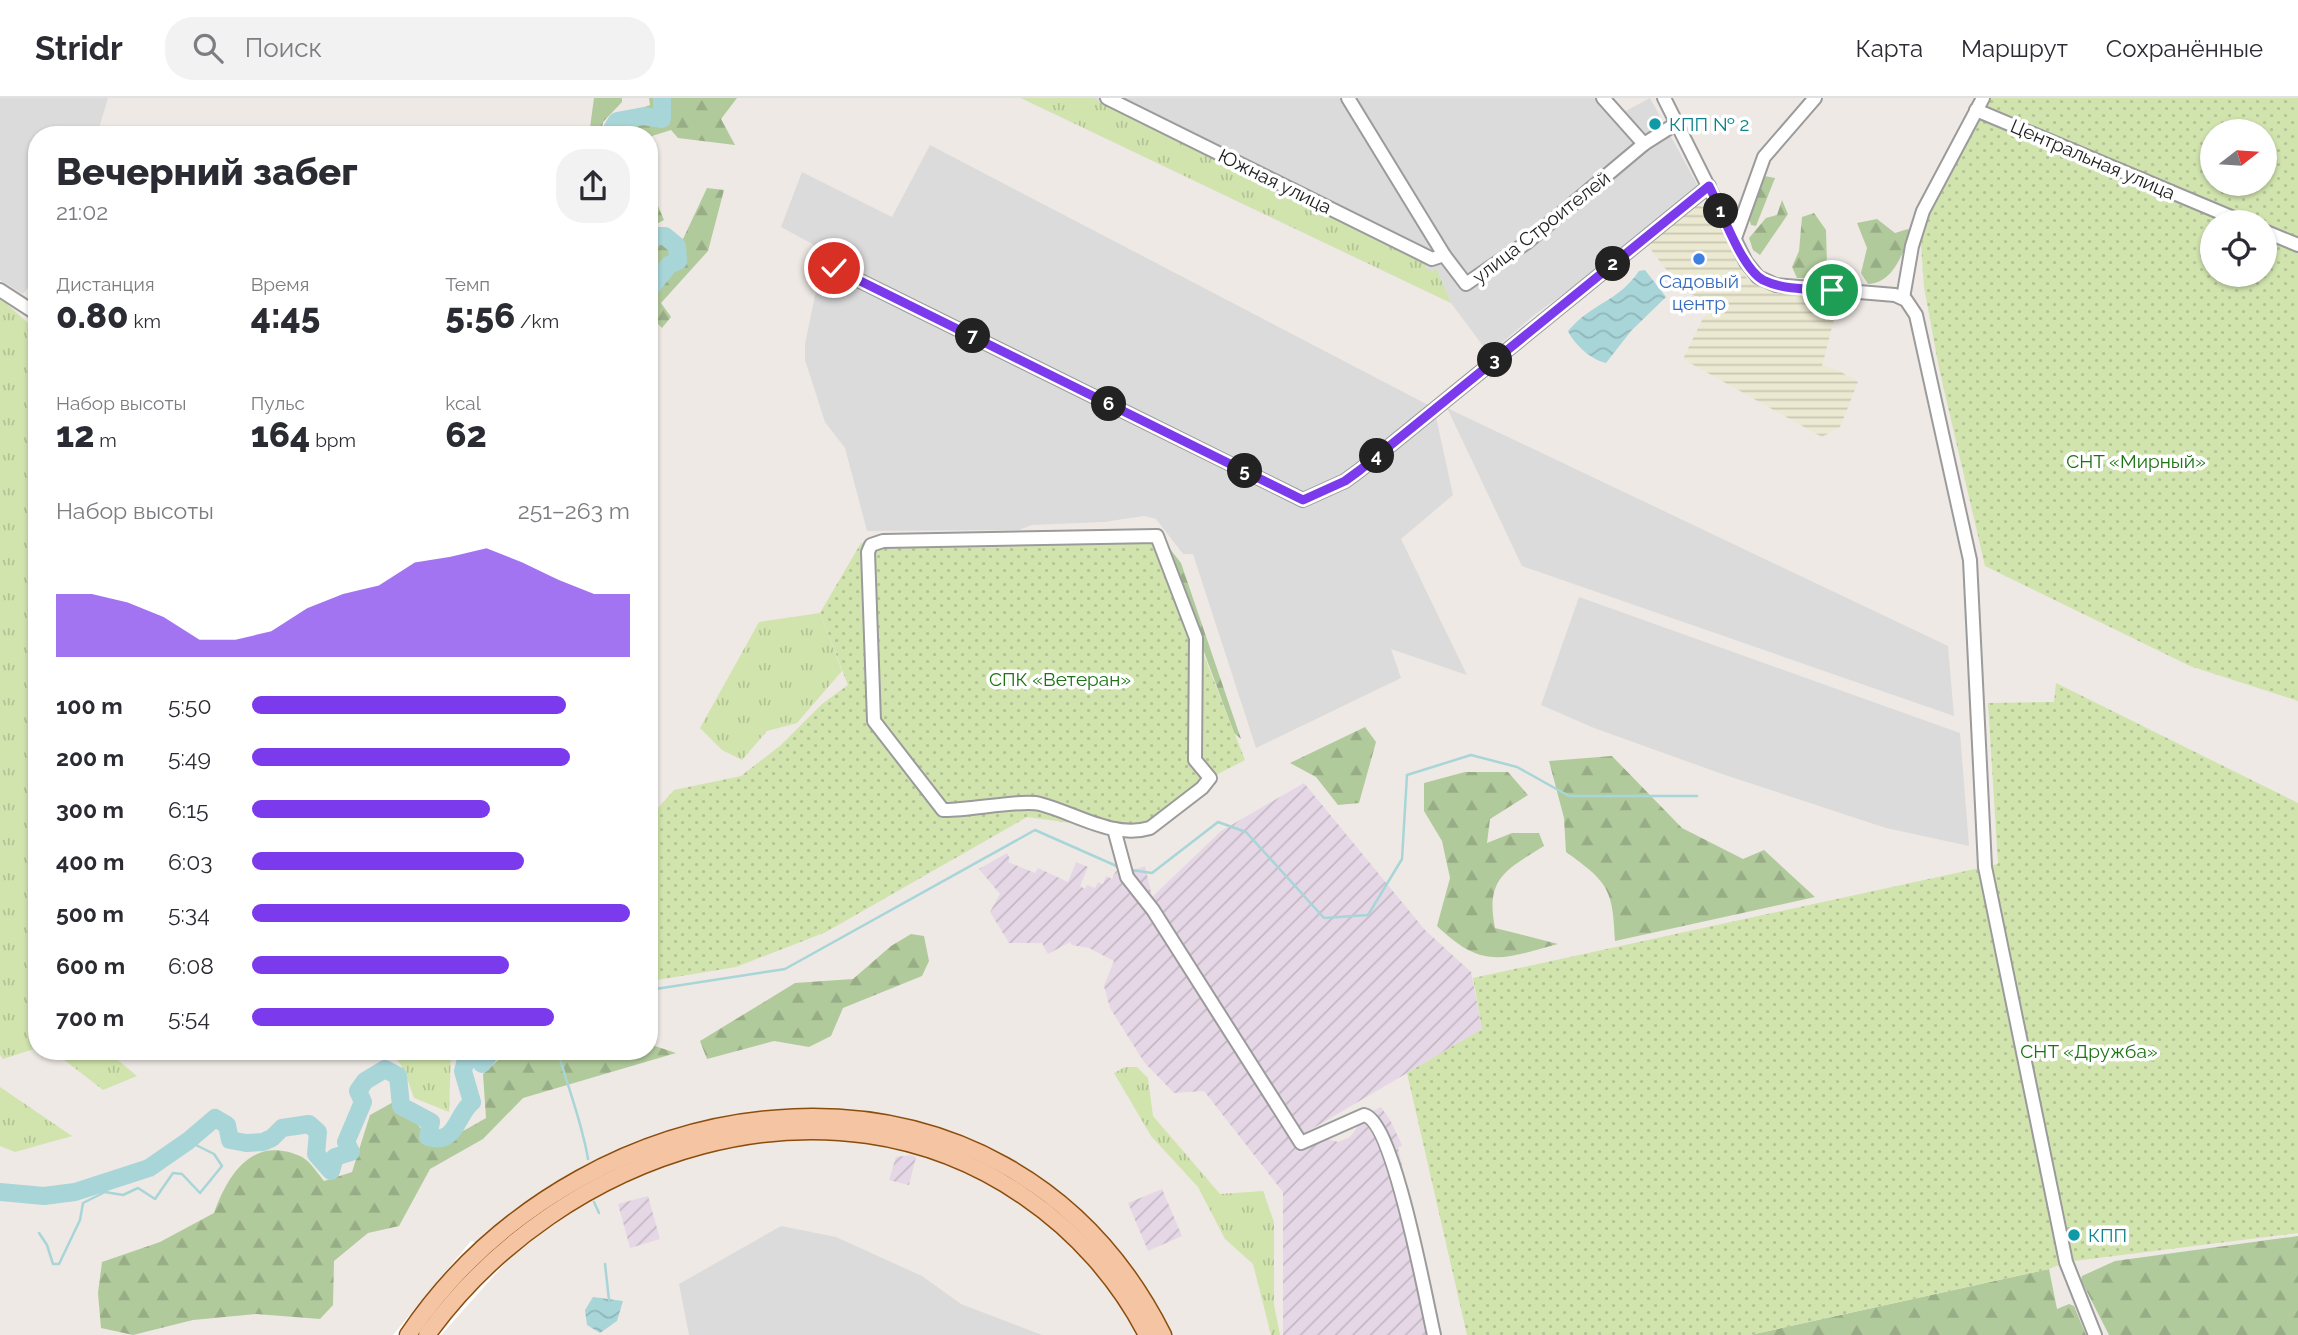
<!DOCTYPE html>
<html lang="ru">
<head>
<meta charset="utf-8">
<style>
	:root { --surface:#fff; --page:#f2f2f3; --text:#2b2b33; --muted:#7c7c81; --line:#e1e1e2; --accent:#7c3aed }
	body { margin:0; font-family:Raleway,sans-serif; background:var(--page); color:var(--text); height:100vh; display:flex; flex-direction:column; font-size:26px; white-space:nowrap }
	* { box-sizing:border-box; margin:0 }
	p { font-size:23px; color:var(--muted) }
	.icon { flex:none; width:38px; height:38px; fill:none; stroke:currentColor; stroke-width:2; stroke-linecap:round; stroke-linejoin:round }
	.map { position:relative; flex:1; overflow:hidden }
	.sheet { position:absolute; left:28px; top:28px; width:630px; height:934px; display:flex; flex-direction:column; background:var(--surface); border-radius:28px; box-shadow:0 2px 5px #0004 }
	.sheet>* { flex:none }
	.needle { width:46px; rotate:73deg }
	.fabs { position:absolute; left:2200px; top:21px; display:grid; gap:14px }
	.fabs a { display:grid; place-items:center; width:77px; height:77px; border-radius:50%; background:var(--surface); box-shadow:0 2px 5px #0004; font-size:35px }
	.pin { position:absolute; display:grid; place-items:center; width:60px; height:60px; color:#fff; margin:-30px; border:4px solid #fff; border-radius:50%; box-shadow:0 2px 7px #0007 }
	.km { position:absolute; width:35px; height:35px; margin:-18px; border-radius:50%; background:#222; color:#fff; font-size:19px; line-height:35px; text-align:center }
	.round { display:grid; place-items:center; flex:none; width:74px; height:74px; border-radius:28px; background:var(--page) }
	.headline { display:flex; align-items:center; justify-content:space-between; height:119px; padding:0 28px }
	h1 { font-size:38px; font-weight:800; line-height:52px }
	.figures { display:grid; grid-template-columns:repeat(3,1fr); gap:10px; height:119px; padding:7px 28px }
	.figures div { display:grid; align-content:center }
	.figures b { font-size:35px; font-weight:800 }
	.figures small { font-size:19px; font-weight:400 }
	.figures p { font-size:19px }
	.chart { height:196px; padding:14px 28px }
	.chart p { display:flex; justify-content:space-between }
	.chart svg { width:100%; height:126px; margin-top:7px; fill:var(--accent); opacity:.7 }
	ul { padding:0 28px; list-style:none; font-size:23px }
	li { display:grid; grid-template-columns:112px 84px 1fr; align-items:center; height:52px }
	li i { height:18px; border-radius:9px; background:var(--accent) }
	header { display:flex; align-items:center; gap:42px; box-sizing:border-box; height:98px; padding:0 35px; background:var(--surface); border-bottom:2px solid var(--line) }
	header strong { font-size:33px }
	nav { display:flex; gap:38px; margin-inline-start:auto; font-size:24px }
	.search { width:490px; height:63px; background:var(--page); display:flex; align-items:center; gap:18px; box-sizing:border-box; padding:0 24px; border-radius:28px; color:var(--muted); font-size:26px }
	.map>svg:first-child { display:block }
</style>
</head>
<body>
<header>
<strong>Stridr</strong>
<div class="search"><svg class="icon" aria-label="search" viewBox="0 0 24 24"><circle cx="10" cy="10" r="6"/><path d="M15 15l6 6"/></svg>Поиск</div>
<nav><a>Карта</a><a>Маршрут</a><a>Сохранённые</a></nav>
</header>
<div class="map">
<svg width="2298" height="1237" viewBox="0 0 2298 1237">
	<defs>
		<pattern id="industrial-furrows" width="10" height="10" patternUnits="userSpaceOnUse" patternTransform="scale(1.75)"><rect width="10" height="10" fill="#e6d7e6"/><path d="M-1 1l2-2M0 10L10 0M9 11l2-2" fill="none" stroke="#c5b8c5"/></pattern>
		<pattern id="farmland-rules" width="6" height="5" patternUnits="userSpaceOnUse" patternTransform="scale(1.75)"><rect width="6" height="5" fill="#ebe9d1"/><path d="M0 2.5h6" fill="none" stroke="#c9c7b3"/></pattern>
		<pattern id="grass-tufts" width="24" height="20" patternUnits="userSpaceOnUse" patternTransform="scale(1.75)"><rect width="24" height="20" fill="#d1e4ae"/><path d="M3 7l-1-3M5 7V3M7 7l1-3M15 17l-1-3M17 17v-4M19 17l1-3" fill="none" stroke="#b3c395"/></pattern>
		<pattern id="forest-firs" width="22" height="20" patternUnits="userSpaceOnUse" patternTransform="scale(1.75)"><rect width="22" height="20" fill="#b1ca9c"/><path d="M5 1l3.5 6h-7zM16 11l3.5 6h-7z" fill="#98ad86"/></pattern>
		<pattern id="garden-dots" width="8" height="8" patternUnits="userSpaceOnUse" patternTransform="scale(1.75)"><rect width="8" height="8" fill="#d1e4ae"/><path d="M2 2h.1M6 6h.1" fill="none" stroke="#b3c395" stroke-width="1.8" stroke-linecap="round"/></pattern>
		<pattern id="water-waves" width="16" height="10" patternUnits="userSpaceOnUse" patternTransform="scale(1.75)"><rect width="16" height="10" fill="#a8d5d8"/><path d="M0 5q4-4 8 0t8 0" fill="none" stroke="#90b6b9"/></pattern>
	</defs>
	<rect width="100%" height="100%" fill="#eee9e4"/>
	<!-- residential -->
	<g fill="#dcdbdb">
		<path d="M0,0H108L97,37H37V178L23,196L0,182Z"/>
		<path d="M1021,0H1611L1622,15L1650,0L1699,90L1590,177L1534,217L1489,256L1451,205Z"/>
		<path d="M930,47L1434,310L1453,397L1401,441L1467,577L1391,551L1401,580L1256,650L1193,456H1183L1156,421L1144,418L1104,424L1032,427L1019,432L867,433L845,350L825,324L805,262V246L817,188L831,156L781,129L802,74L892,119Z"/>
		<path d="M1447,310L1948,548L1954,618L1522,468Z"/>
		<path d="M1579,499L1960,635L1969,748L1886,730L1725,677L1594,630L1541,607Z"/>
		<path d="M781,1128L836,1139L922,1178L961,1206L1042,1237H689L679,1186Z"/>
	</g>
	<!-- industrial -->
	<g fill="url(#industrial-furrows)">
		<path d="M1304,685L1425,832L1471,874L1482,931L1305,1035L1338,1044L1350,1039L1367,1016L1381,1009L1390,1022L1402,1047L1398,1050L1441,1237H1283V1094L1204,993L1174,995L1144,964L1110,910L1104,888L1114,863L1089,850L1072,847L1070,844L1048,856L1042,845H1009L990,814L1000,796L979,771L1007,755L1010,761L1008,764L1035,775L1038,770L1068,784L1076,764L1088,769L1080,788L1085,791L1087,787L1095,790L1098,784L1103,786L1106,778L1112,781L1116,773L1127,775L1145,768L1152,799L1221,733Z"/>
		<path d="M911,1057L916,1059L909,1087L889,1082L896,1059Z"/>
		<path d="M1162,1091L1182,1138L1148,1153L1128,1105Z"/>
		<path d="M648,1098L660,1141L630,1150L618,1106Z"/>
	</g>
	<!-- farmland -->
	<path fill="url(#farmland-rules)" d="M1696,106L1712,113L1747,181L1775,194L1839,202L1822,268L1836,271L1858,284L1840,329L1822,339L1683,261L1703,220L1715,211L1679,188L1648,148Z"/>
	<!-- grass -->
	<g fill="url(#grass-tufts)">
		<path d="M1021,0H1092L1426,165L1425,170L1433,174L1436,170L1451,205Z"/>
		<path d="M0,200L37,233V551L28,562L37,568V950L3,961L0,957Z"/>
		<path d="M820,515L842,573L797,625L767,633L742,662L722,652L700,630L759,524Z"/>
		<path d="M54,954H108L137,978L103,992Z"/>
		<path d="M392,954H451L449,1014L414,1000L404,972Z"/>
		<path d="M1125,969H1137L1148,980L1153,1018L1220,1096L1263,1093L1274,1124V1207L1280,1237H1271L1253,1166L1225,1141L1198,1089L1151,1038L1114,975Z"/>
		<path d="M0,989L72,1038L15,1054L0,1048Z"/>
	</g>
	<!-- forest -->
	<g fill="url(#forest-firs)">
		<path d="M594,0H622V4L603,24L601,37H589Z"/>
		<path d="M649,0H737L721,21L735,47L678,40L671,32L652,38L649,42V37H624L630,14L650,7Z"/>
		<path d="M1759,77L1775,80L1756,128L1751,127L1749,120Z"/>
		<path d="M707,90L724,92L708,153L661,205L671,219L662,230L649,217V97L653,96L664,122L651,129L683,141Z"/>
		<path d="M1782,102L1788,116L1760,157L1753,152L1749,140L1766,120L1777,117Z"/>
		<path d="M1814,115L1826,132L1827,167L1812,180H1797L1792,169L1799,153L1802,119Z"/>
		<path d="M1877,121L1895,135L1908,131L1912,134C1902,155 1894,185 1868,186L1861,175L1867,150L1857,125Z"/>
		<path d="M1170,451L1181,465L1241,641L1234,635L1170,462Z"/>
		<path d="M1365,629L1376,644L1359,705L1338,707L1316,679L1290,665Z"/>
		<path d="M1612,658L1682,730L1743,761L1764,752L1815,799L1615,843C1613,791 1608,784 1566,754L1564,720L1549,663Z"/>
		<path d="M1465,674H1508L1528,697L1490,721L1487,745L1512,735H1539L1544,748C1506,772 1485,780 1495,830L1558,846C1502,861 1483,872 1437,828L1450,780L1442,743L1424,713V685Z"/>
		<path d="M911,836L924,838L929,863L922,878L843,910L831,938L809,949L774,943L707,961L700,943L795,885L853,881L891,848Z"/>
		<path d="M649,946L676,955L523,1000L483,1041L430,1071L399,1128L368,1135L334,1163L333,1207L320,1221L256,1216L193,1222L133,1237L101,1230L98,1195L102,1164L160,1144L214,1115C228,1076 253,1036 302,1059C310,1063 318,1076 324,1083L352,1074L370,1017L397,1002L428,1039C447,1045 470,1029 486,1020L483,976L507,954H550L589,960L597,954H649Z"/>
		<path d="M2298,1138V1237H2109L2081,1182L2082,1178L2115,1163Z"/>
		<path d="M2049,1171L2057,1211L2069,1206L2074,1208L2086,1237H1750Z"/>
	</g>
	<!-- garden -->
	<g fill="url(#garden-dots)" fill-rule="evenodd">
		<path d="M1988,0H2298V603L2190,568L1985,468L1939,270L1924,189L1921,146L1939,88ZM2212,33H2264V86H2212ZM2212,124H2264V177H2212Z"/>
		<path d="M1157,438L1245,662L1210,680L1150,730L1114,731L1027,719L826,834L736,869L657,882L649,854V720L674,692L741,678L781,647L822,606L848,587L820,515L861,445Z"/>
		<path d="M2056,585L2298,705V1135L2066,1164L2049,1171L1750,1237H1467L1407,975L1482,931L1473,880L1998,766L1988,605L2054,604Z"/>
	</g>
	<!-- water -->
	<g fill="url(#water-waves)">
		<path d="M1645,172L1666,199L1631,233L1606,265C1591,262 1574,246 1568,233C1593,204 1618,204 1639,173Z"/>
		<path d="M593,1199L623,1203L617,1223L600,1235L587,1227L585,1212Z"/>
	</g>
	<!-- pier -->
	<path fill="#fff" d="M471,1143L516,1153L441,1237H393Z"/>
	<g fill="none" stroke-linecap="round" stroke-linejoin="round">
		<!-- stream -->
		<g stroke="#a8d5d8" stroke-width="2.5">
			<path d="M1131,772L1152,775L1218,724L1246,734L1324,820L1368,817L1402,761L1407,677L1471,657L1517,669L1569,698H1697"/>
			<path d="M649,892L785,871L1035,732L1121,770"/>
			<path d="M558,954C568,990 582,1024 588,1061"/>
			<path d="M594,1104L599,1115"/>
			<path d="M39,1135L47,1147L53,1166H59L80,1122L83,1105L105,1094L123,1097L138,1090L155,1101L173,1075L182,1076L200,1095L222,1068L214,1056L188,1043"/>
			<path d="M605,1166L609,1202"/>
		</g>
		<!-- river -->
		<g stroke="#a8d5d8" stroke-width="18">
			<path d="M614,37L611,33L617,23L644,18L662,21V0"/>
			<path d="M649,138H665L677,148L678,163L669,167L649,192"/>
			<path d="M470,954L482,966L491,954"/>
			<path d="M0,1094L44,1098L75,1094L149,1070L188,1043L215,1020L227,1027L230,1042L246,1045L263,1044L272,1040L282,1030L309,1026L318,1034L316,1056L331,1073L335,1059L351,1054L346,1044L363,1004L358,993L365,983L385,971L398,978L401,1008L431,1024L428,1039C456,1048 456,1017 472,1004L463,973L468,954"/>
		</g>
		<!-- minor casing -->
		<g stroke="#9b9b9b" stroke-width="16">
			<g id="minor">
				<path d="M1107,0L1432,161L1444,157"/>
				<path d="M1348,0L1444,157L1466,186L1526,145L1644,46L1677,25"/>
				<path d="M1603,0L1644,46"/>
				<path d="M1664,0L1746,164L1758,179L1776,187L1895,197L1906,202L1916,217L1970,462L1985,769L2066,1164L2095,1237"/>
				<path d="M1976,12L2243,124"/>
				<path d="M2264,133L2298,147"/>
				<path d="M1735,140L1764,59L1815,0"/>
				<path d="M834,170L1303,402L1345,383L1360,372L1709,88"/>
				<path d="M0,192L37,216"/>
				<path d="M1903,200L1912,148L1923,113L1983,0"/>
				<path d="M1157,438L1196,540L1195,662L1210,680L1202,690L1150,730C1113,741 1075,715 1040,706C1022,701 967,713 943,712L874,623L868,454L871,447L883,443Z"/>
				<path d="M1114,731L1127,779L1153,812L1301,1045L1364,1017C1394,1023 1426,1203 1434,1237"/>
			</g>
		</g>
		<!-- major casing -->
		<g stroke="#8b4d0c" stroke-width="19">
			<g id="major">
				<path d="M408,1237C588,971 1005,923 1163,1237"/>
				<path d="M427,1237C560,1053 828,962 1025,1099C1076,1134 1119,1182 1147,1237"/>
			</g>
		</g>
		<!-- minor -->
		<use href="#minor" stroke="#fff" stroke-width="12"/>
		<!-- major -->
		<use href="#major" stroke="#f4c4a3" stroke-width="16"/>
	</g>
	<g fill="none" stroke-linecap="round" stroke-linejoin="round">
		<!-- route casing -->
		<g stroke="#fff" stroke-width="14">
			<path id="route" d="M834,170L1303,402L1345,383L1360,372L1709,88C1721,111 1741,170 1763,182C1783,192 1810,191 1832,192"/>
		</g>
		<!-- route -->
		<use href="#route" stroke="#7c3aed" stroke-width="9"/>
	</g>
	<!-- markers -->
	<g fill="#0f9aa8" stroke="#fff" stroke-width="2.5">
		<circle cx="1655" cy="26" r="7"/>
		<circle cx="2074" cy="1137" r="7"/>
	</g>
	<circle fill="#3f7fe0" stroke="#fff" stroke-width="2.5" cx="1699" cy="161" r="7"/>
	<g text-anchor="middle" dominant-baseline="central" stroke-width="7" stroke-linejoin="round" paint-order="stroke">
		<!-- culture labels -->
		<g font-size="19" fill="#0d838f" stroke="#fff" text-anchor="start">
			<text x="1669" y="26">КПП № 2</text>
			<text x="2088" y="1137">КПП</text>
		</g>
		<!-- street labels -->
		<g font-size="19" fill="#1e1e1e" stroke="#fff">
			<text transform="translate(2093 61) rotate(23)">Центральная улица</text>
			<text transform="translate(1275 83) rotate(26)">Южная улица</text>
			<text transform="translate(1541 129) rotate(-38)">улица Строителей</text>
		</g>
		<!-- shop labels -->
		<g font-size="19" fill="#366cbe" stroke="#fff">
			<text x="1699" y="183">Садовый<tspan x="1699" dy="22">центр</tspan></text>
		</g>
		<!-- park labels -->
		<g font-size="19" fill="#1b7314" stroke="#fff">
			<text x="2136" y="363">СНТ «Мирный»</text>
			<text x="1060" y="581">СПК «Ветеран»</text>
			<text x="2089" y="953">СНТ «Дружба»</text>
		</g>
	</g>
</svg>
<div class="fabs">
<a><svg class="needle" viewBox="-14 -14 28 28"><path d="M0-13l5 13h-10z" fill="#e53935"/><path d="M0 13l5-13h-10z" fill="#7c7c81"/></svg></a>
<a><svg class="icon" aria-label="locate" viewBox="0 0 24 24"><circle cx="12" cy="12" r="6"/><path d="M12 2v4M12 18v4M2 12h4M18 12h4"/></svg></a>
</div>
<div class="pin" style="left:1832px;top:192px;background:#1e9e55"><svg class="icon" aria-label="arrive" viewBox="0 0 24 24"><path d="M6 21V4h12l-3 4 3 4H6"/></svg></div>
<div class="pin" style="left:834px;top:170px;background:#d93025"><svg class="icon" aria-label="check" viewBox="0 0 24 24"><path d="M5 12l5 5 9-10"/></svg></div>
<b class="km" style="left:1721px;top:113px">1</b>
<b class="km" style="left:1613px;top:166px">2</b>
<b class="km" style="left:1495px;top:262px">3</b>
<b class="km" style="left:1377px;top:358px">4</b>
<b class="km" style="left:1245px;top:373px">5</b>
<b class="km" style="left:1109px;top:306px">6</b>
<b class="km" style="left:973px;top:238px">7</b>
<section class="sheet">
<div class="headline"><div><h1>Вечерний забег</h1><p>21:02</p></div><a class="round"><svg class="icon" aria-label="share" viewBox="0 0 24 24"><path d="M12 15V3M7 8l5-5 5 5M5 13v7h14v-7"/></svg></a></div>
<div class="figures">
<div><p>Дистанция</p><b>0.80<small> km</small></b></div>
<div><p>Время</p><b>4:45</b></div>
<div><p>Темп</p><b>5:56<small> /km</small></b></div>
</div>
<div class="figures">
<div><p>Набор высоты</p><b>12<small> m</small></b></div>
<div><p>Пульс</p><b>164<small> bpm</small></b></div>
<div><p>kcal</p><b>62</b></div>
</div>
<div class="chart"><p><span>Набор высоты</span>251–263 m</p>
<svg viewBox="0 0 160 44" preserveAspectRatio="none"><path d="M0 44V22L10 22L20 25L30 30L40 38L50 38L60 35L70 27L80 22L90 19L100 11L110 9L120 6L130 11L140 17L150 22L160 22V44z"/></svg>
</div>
<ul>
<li><b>100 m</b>5:50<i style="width:83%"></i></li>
<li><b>200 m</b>5:49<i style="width:84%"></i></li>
<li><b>300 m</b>6:15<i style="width:63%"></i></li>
<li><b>400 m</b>6:03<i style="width:72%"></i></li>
<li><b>500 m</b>5:34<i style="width:100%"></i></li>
<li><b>600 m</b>6:08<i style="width:68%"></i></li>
<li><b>700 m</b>5:54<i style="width:80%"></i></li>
</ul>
</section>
</div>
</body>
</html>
